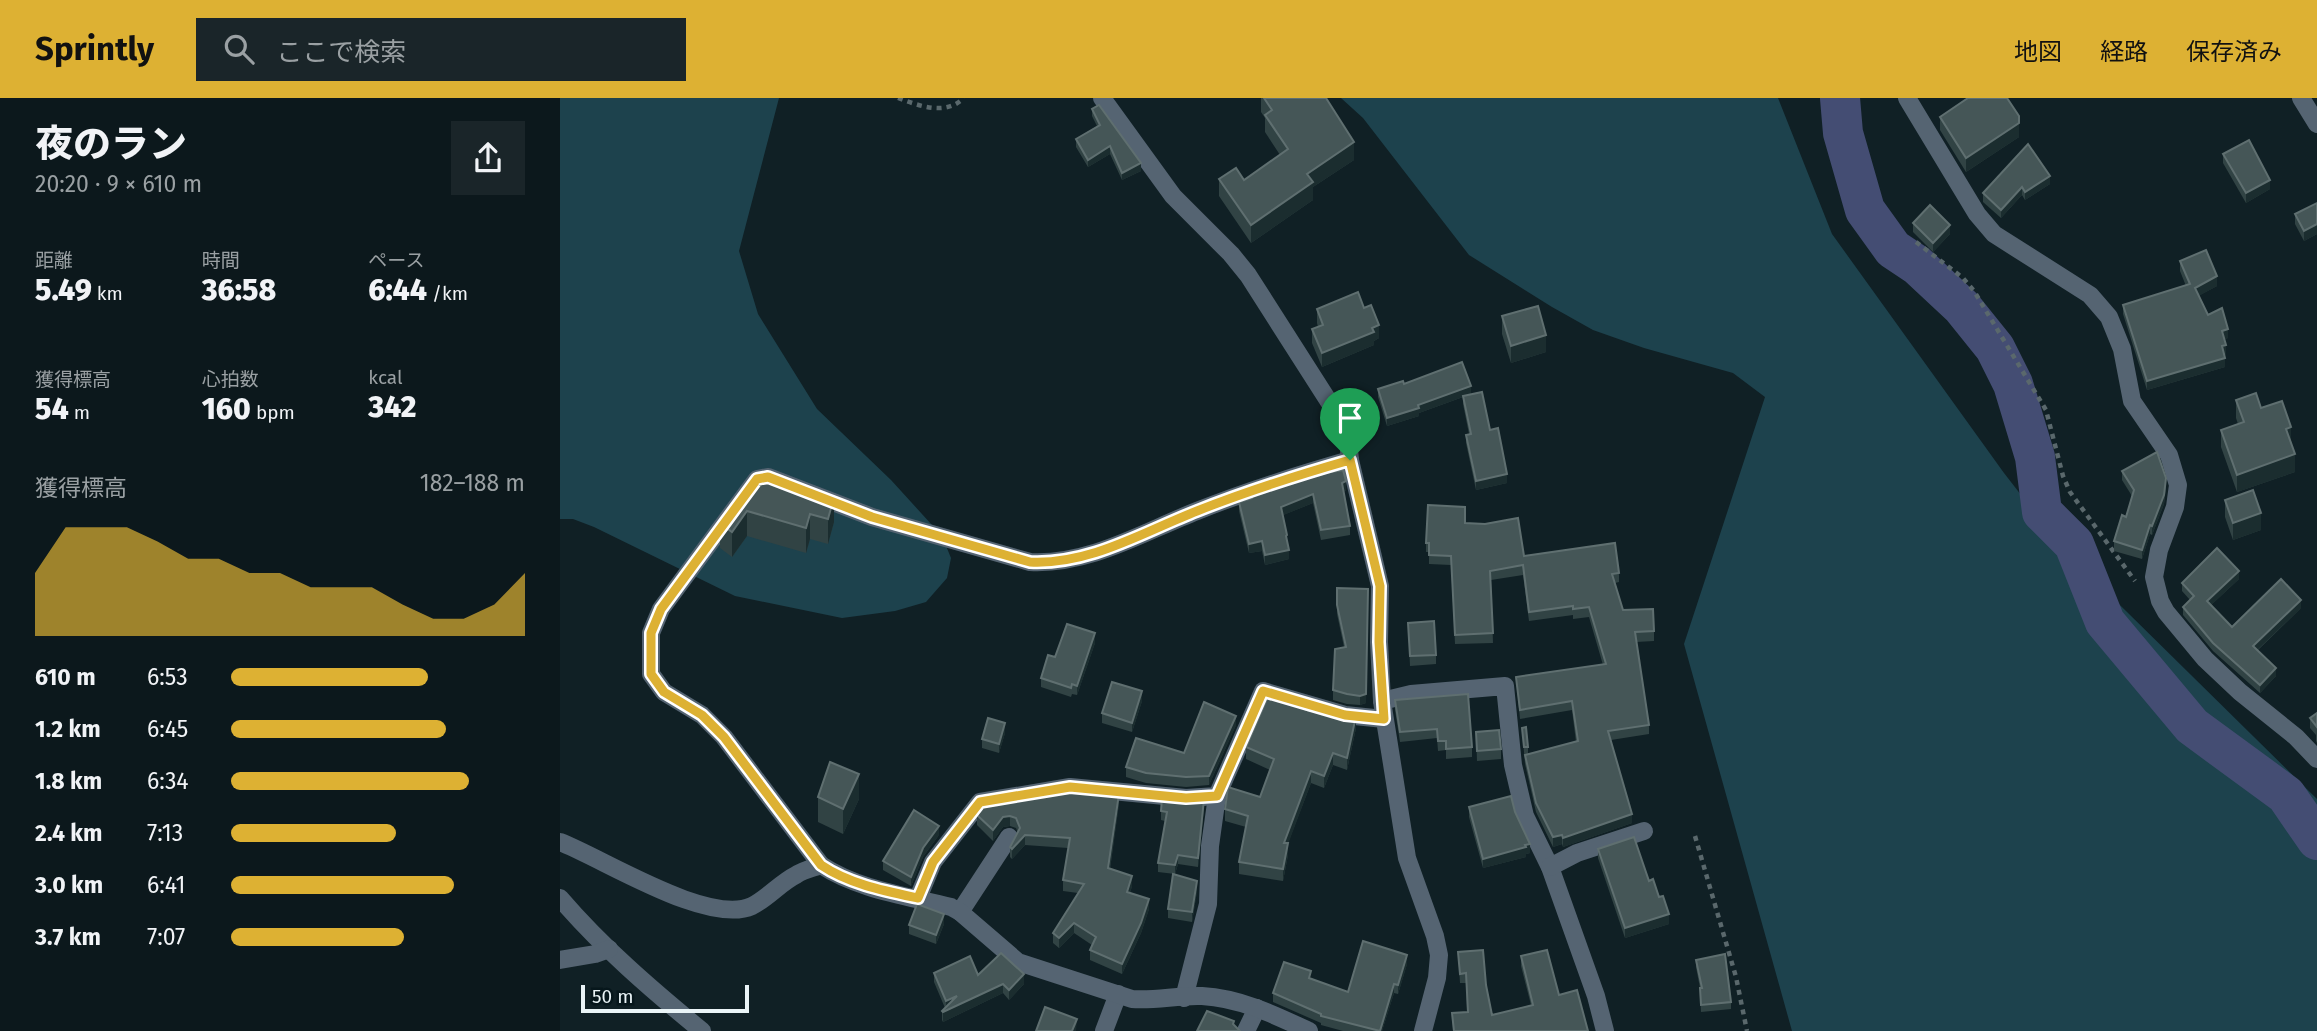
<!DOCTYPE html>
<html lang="ja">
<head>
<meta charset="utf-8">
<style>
	:root { --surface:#0c181c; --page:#1a2529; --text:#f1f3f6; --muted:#9aa0a3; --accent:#ddb133 }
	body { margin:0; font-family:"Fira Sans","Noto Sans JP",sans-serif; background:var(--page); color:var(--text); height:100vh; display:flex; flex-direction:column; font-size:26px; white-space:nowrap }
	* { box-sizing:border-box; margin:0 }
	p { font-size:23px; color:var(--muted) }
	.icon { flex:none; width:38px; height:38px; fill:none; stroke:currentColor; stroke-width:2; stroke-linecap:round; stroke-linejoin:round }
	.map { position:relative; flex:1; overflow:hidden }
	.side { display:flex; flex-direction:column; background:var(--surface); width:560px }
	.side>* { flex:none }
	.scale { position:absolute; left:21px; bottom:18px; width:168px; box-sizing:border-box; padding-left:7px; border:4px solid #eaf4f7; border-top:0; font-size:19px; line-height:24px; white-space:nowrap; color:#eaf4f7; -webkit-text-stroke:5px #07171c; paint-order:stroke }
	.pin { position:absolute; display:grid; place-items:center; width:60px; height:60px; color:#fff; margin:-72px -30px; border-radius:50% 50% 50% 0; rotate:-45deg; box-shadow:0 0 7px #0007 }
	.pin .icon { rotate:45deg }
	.round { display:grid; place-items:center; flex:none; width:74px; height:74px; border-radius:0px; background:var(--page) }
	.overview { display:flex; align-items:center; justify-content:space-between; height:119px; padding:0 35px }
	h1 { font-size:38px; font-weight:800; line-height:52px }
	.metrics { display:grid; grid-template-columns:repeat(3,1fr); gap:10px; height:119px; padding:7px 35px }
	.metrics div { display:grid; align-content:center }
	.metrics b { font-size:30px; font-weight:800 }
	.metrics small { font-size:19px; font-weight:400 }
	.metrics p { font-size:19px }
	.chart { height:196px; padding:14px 35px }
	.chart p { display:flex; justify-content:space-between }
	.chart svg { width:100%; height:126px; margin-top:7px; fill:var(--accent); opacity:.7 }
	ul { padding:0 35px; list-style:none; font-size:23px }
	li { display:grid; grid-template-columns:112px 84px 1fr; align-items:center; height:52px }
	li i { height:18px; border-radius:9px; background:var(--accent) }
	header { display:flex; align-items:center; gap:42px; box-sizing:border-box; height:98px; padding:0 35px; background:var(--accent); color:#111 }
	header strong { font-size:33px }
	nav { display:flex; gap:38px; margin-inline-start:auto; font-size:24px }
	.search { width:490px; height:63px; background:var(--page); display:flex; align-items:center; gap:18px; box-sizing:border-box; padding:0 24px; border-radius:0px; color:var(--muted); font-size:26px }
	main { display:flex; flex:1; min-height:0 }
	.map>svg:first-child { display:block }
</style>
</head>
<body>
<header>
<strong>Sprintly</strong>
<div class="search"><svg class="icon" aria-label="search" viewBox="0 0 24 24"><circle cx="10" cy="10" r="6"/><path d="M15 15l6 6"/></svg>ここで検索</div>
<nav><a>地図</a><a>経路</a><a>保存済み</a></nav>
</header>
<main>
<section class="side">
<div class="overview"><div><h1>夜のラン</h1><p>20:20 · 9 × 610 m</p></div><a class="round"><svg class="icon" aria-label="share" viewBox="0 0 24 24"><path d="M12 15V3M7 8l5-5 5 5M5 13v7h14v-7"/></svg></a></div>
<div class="metrics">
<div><p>距離</p><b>5.49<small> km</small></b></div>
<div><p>時間</p><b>36:58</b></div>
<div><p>ペース</p><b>6:44<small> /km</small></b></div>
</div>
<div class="metrics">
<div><p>獲得標高</p><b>54<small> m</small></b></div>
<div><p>心拍数</p><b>160<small> bpm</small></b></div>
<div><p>kcal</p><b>342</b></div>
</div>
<div class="chart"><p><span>獲得標高</span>182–188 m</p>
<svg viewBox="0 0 160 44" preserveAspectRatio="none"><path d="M0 44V22L10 6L20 6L30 6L40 11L50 17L60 17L70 22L80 22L90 27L100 27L110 27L120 33L130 38L140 38L150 33L160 22V44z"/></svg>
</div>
<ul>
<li><b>610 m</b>6:53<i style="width:67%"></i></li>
<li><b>1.2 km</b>6:45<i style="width:73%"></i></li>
<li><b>1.8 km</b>6:34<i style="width:81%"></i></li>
<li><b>2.4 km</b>7:13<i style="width:56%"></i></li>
<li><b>3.0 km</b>6:41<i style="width:76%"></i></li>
<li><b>3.7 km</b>7:07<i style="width:59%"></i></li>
</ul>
</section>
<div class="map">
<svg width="1757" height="933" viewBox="0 0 1757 933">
	<rect width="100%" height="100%" fill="#102025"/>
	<!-- green -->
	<g fill="#1d424d">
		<path d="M0,0H219L179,153L198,216L257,311L331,382L382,438L391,460L387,480L366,504L335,513L282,520L175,498L34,429L13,421H0Z"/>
		<path d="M781,0H1218L1272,136L1444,375L1503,451L1757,701V933H1232L1124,546L1205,299L1173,275L1084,250L1033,232L992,209L909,157L803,20Z"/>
	</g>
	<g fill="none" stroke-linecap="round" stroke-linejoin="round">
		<!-- river -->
		<path stroke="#444d73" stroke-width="40" d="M1280,0L1283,35L1305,112L1333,151L1357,167L1402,209L1435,250L1453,286L1475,359L1482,414L1514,446L1545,524L1632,628L1726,697L1757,742"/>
		<!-- path -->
		<g stroke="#5a686c" stroke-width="4.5" stroke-dasharray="5 5" stroke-linecap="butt">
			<path d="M338,0C360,8 385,18 404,0"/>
			<path d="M1356,144L1403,180L1414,193L1486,312L1503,378L1510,394L1575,483"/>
			<path d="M1135,738L1176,879L1187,933"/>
		</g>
		<!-- street -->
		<g stroke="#556472" stroke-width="18">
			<path d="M542,0L613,98L671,156L688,177L787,332L790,362L820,488L819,544L822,603L847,760L875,838L879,857L877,880L863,933"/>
			<path d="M1347,0L1417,116L1434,136L1530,197L1549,219L1562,251L1572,303L1609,357L1618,387L1615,409L1599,452L1594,479L1600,503L1606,514L1645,561L1680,594L1736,639L1757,661"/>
			<path d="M1741,0L1757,26"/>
			<path d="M822,603L851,596L945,588L953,667L965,718L990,769L1036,898L1045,933"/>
			<path d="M0,744C44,761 148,828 192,808C208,800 220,785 236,777C243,772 253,770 261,767"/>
			<path d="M990,769L1017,755L1084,733"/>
			<path d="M0,800C42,849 92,892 142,933"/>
			<path d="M358,800L373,764L420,704L510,689L626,700L657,698L703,593L785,617L824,621"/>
			<path d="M400,814L449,739"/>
			<path d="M0,862L35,856L49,851"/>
			<path d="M624,900L648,806L650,748L657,698"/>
			<path d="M544,933L558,896"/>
			<path d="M686,933L697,910"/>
			<path d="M749,933C715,917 680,900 642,898C618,897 595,903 572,901L458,864L400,814L391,809C348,798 299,792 261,767L164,639L142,617L104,594L91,576V535L101,511L197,381L208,379L312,419L470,464C530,467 583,434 637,413C687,393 738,377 790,362"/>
		</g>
	</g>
	<!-- wall -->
	<g fill="#314344">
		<path d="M701,0H766L794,62L753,89V102L691,145L659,98V81L684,82L720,57L705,34V20L701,14Z"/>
		<path d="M532,11L581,73L562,82L550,56L528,69L516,49V41L537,28L532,18Z"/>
		<path d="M1380,19L1459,39L1406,74L1380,32Z"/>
		<path d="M1468,46L1490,86L1465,102L1462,97L1441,120L1423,104V95Z"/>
		<path d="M1663,56L1710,91L1686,105L1663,65Z"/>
		<path d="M1757,105V136L1744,143L1735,126V116Z"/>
		<path d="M1353,125L1390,136L1373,154L1353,134Z"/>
		<path d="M1620,163L1657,188L1638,198L1648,217L1668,240L1664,241L1666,256L1664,257L1665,269L1587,292L1563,216V207L1626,188L1620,173Z"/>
		<path d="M804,210L819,240L814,243V247L762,269L752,245V231L758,229L757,225V211Z"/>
		<path d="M942,218L986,254L951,265L942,236Z"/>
		<path d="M844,286L911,296L930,332L947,385L916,392L906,345V337L909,336L903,306V299L859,315V318L827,328L818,299V291Z"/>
		<path d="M1676,302L1701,310L1731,343L1735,374L1677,394L1661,349V332L1678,326L1676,320Z"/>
		<path d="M1562,373L1606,389L1604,406L1592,437L1590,436L1582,461L1554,453V443L1566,419L1572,398L1562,382Z"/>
		<path d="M196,376L274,424L268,446L250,441L246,455L187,438L172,459L160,450V425Z"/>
		<path d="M716,388L786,393H783L790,428V437L761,442L753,405L723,417L729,461L705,467L702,453L689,455L679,413V404L691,401V396L716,391Z"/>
		<path d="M1665,402L1701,432L1673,442L1665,419Z"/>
		<path d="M905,425L964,458L1059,475V484L1055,485L1063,512L1094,533V543L1076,544L1089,627V636L1051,642L1072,725L1003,749L1002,746L993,749L976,714L965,666L962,630L968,649V656L1016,644L1012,612L960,621L956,579L1043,567L1029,519L1013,521V517L969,523L963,477L931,482L933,545L895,546L891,467L869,466V454H866V445Z"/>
		<path d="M1679,481L1651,507L1672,529L1741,510L1698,552L1716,578L1700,595L1653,553L1623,517V509L1630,502L1622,493V485Z"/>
		<path d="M777,490L806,605L800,607L787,606L773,602V592L784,549L777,516Z"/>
		<path d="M848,525L876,557V566L850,568Z"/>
		<path d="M535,545L517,597L512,596L511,599L481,589V580L495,559Z"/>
		<path d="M835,602L912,649V659L886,661V652L878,653L877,640L840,644L835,612Z"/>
		<path d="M582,603L572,634L542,625V615Z"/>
		<path d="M749,613L796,630L787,672L773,667L764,690L751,685L728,745V757L723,783L679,776V764L686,729L665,723V711L700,699L710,672L686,661V649Z"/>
		<path d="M1757,615V645L1756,643V637L1750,630V620Z"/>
		<path d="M676,627L649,687L626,689L586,685L566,679V669L624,655Z"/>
		<path d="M916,634L941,651V661L917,663Z"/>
		<path d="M445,635L439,655L422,650V641Z"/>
		<path d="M258,699L299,701L283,736L258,724Z"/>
		<path d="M559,706L550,771L572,788L570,795L589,811L581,835L562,876L530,862V852L532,847L514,835L499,850L493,845V835L518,795L503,793V782L508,750L465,747L452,761L450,759V749L458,735L456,730L450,728L443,729L433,743L417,727V717Z"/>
		<path d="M909,709L955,714L970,755L966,756V759L923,770L909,719Z"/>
		<path d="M644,710L638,769L618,766L615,776L598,774V765L605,723L601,722V713Z"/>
		<path d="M379,737L363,759L351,788L323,772V763Z"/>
		<path d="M1038,751L1089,783L1109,826L1065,840L1038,760Z"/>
		<path d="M637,793L632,824L608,820V811Z"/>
		<path d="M384,826L376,846L349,836V827Z"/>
		<path d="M898,854L926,887L932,917L971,907L961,868V858L999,897L1028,933H893L892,915L907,914L906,885H900Z"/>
		<path d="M1136,862L1171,904V911L1141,914L1140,897V890L1136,869Z"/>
		<path d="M847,866L838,896L834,895L822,933H783L761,927V925L713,904V895L751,881L788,894Z"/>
		<path d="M374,875L418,877L464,886L449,902L443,895L383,924L382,922V913L385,910L374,884Z"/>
	</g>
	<!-- shaded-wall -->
	<g fill="#1b2d2f">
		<path d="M1459,25V39L1406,74V60Z"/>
		<path d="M794,44V62L753,89V102L691,145V127L747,76Z"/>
		<path d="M550,48V56L528,69V62Z"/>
		<path d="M581,65V73L562,82V75Z"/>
		<path d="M1490,78V86L1465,102V94Z"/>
		<path d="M1710,82V91L1686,105V95Z"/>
		<path d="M1462,89V97L1441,120V112Z"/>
		<path d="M1757,126V136L1744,143V133Z"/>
		<path d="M1390,127V136L1373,154V145Z"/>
		<path d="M1657,178V188L1635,200V190Z"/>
		<path d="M819,227V240L814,243V247L762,269V255Z"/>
		<path d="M1668,231V240L1662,242V233Z"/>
		<path d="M986,237V254L951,265V248Z"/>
		<path d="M1666,247V256L1662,258V248Z"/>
		<path d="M1665,260V269L1587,292V283Z"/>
		<path d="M911,288V296L859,315V318L827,328V320L858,307Z"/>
		<path d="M1731,329V347L1726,331Z"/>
		<path d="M1735,356V374L1677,394V377Z"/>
		<path d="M947,376V385L916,392V383Z"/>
		<path d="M1606,380L1604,406L1592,437V428Z"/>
		<path d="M786,383V393L782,394V385Z"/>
		<path d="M753,396V405L721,418V409Z"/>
		<path d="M274,399V424L268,446V421Z"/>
		<path d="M187,413V438L172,459V434Z"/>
		<path d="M1701,415V432L1673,442V425Z"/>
		<path d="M250,416V441L246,455V430Z"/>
		<path d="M1590,427V436L1582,461V452Z"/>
		<path d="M702,443V453L689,455V446Z"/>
		<path d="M729,452V461L705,467V457Z"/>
		<path d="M1679,473V481L1647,511V503Z"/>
		<path d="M808,500L806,605L800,607V598Z"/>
		<path d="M1741,502V510L1693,556V548Z"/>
		<path d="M535,535V545L517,597V588Z"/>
		<path d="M1716,570V578L1700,595V587Z"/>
		<path d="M582,593V603L572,634V625Z"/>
		<path d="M676,618V627L649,687V678Z"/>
		<path d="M796,618V630L787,672V660Z"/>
		<path d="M445,625V635L439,655V646Z"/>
		<path d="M773,655V667L764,690V678Z"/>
		<path d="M751,673V685L724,757V745Z"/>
		<path d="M299,676V701L283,736V711Z"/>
		<path d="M559,696V706L548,781V770Z"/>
		<path d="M644,701V710L638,769V760Z"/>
		<path d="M1072,716V725L1003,749V740Z"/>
		<path d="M450,718V728L443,729L433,743V732L443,719Z"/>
		<path d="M379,728V737L363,759L351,788V779L363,750Z"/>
		<path d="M465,737V747L452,761V751Z"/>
		<path d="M1002,737V746L993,749V739Z"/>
		<path d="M728,745V757L723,783V771Z"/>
		<path d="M970,746V755L966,756V759L923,770V761Z"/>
		<path d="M618,757V766L615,776V767Z"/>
		<path d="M572,778V788L567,805V794Z"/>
		<path d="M637,783V793L632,824V814Z"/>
		<path d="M589,801V811L581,835L562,876V866Z"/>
		<path d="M384,816V826L376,846V837Z"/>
		<path d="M1109,816V826L1065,840V830Z"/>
		<path d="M514,825V835L499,850V840Z"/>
		<path d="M847,857V866L838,896V887Z"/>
		<path d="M464,876V886L449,902V892Z"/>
		<path d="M443,886V895L383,924V914Z"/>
		<path d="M834,886V895L822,933H820Z"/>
		<path d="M397,898L386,912V903Z"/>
		<path d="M517,921L516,933H512Z"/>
	</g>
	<!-- building -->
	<g fill="#455657" stroke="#5f6f70" stroke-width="2">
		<path d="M704,0H766L794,44L747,76L753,84L691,127L659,81L676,70L684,82L728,51L705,17L712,12Z"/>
		<path d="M1408,0H1447L1459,18V25L1406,60L1380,19Z"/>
		<path d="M539,7L581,65L562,75L550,48L528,62L516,41L540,27L532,11Z"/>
		<path d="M1689,42L1710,82L1686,95L1663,56Z"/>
		<path d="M1468,46L1490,78L1465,94L1462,89L1441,112L1423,95Z"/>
		<path d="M1757,105V126L1744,133L1735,116Z"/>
		<path d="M1370,107L1390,127L1373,145L1353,125Z"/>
		<path d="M1646,152L1657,178L1635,190L1648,217L1662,210L1668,231L1662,233L1666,247L1662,248L1665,260L1587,283L1563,207L1630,186L1620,163Z"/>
		<path d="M798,194L804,210L811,207L819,227L812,230L814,234L762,255L752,231L763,227L757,211Z"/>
		<path d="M978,208L986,237L951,248L942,218Z"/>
		<path d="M902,264L911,288L858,307L859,310L827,320L818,291L843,283L844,286Z"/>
		<path d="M922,294L930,332L938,330L947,376L916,383L906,337L911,336L903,298Z"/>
		<path d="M1696,295L1701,310L1722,303L1731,329L1726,331L1735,356L1677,377L1661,332L1684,324L1676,302Z"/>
		<path d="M1597,354L1606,380L1604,397L1592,428L1590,427L1582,452L1554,443L1562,417L1566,419L1574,392L1562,373Z"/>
		<path d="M783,372L786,383L782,385L790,428L761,432L753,396L721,409L727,437L726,438L729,452L705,457L702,443L689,446L679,404L692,400L691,396L717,390L716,388L742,379Z"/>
		<path d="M196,376L274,399L268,421L250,416L246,430L187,413L172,434L160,425Z"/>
		<path d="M1693,392L1701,415L1673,425L1665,402Z"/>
		<path d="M868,407L905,409V425L925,426L958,420L964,458L1055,445L1059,475L1052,476L1063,512L1093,511L1094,533L1075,534L1089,627L1048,633L1072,716L1003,740L1002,737L993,739L976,705L965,657L1018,643L1012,603L960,612L956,579L1046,566L1029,509L1013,511V508L969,514L963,467L930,473L933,535L895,537L891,458L869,457V445H866Z"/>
		<path d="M1657,450L1679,473L1647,503L1672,529L1721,481L1741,502L1693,548L1716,570L1700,587L1653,545L1623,509L1634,498L1622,485Z"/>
		<path d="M777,490L808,491L806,596L800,598L787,596L773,592L775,551L786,549L777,507Z"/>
		<path d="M874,523L876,557L850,558L848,525Z"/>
		<path d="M507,526L535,535L517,588L512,586L511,590L481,580L488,557L495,559Z"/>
		<path d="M552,584L582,593L572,625L542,615Z"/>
		<path d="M709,596L749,613L752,607L796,618L787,660L773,655L764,678L751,673L724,745H728L723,771L679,764L688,718L665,711L668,689L700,699L714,661L686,649Z"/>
		<path d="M908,596L912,649L886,651V643H878L877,631L840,634L835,602Z"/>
		<path d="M644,604L676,618L649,678L626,679L586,675L566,669L576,640L624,655Z"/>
		<path d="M1757,615V629L1750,620Z"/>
		<path d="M428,620L445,625L439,646L422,641Z"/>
		<path d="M966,629L968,649H964L962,630Z"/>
		<path d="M939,632L941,651L917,653L916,634Z"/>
		<path d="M270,664L299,676L283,711L258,699Z"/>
		<path d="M507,691L559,696L548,770L572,778L567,794L589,801L581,825L562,866L530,852L536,839L514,825L499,840L493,835L524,786L503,782L510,740L465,737L452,751L450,749L460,730L456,720L450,718L443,719L433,732L417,717L426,704Z"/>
		<path d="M951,698L955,714L970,746L965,747L966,749L923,761L909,709Z"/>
		<path d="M602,700L644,701L638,760L618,757L615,767L598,765L607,714L601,713Z"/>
		<path d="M354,712L379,728L363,750L351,779L323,763Z"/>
		<path d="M1074,739L1089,783L1093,781L1099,799L1103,798L1109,816L1065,830L1038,751Z"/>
		<path d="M613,776L637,783L632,814L608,811Z"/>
		<path d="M357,806L384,816L376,837L349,827Z"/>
		<path d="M803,843L847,857L838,887L834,886L820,933L761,918V916L713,895L724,864L751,873L749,880L788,894Z"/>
		<path d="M923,852L926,887L932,917L973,907L961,858L987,852L999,897L1017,892L1028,933H894L892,915L908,914L906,875L900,876L898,854Z"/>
		<path d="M441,855L464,876L449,892L443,886L383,914L382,913L397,898L386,903L374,875L410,858L418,877Z"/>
		<path d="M1165,856L1171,904L1141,907L1140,890H1142L1136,862Z"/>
		<path d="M485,909L517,921L512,933H476Z"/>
		<path d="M647,913L674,923L673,926L680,933H637Z"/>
	</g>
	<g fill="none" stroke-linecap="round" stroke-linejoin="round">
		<!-- route casing -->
		<g stroke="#fff" stroke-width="14">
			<path id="route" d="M790,362L820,488L819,544L824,621L785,617L703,593L657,698L626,700L510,689L420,704L373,764L358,800C325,793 289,786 261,767L164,639L142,617L104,594L91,576V535L101,511L197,381L208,379L312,419L470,464C530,467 583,434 637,413C687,393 738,377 790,362Z"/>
		</g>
		<!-- route -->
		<use href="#route" stroke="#ddb133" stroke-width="9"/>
	</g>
</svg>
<div class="scale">50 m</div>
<div class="pin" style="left:790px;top:362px;background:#1e9e55"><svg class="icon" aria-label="arrive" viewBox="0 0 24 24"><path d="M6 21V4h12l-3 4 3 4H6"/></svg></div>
</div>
</main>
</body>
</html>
